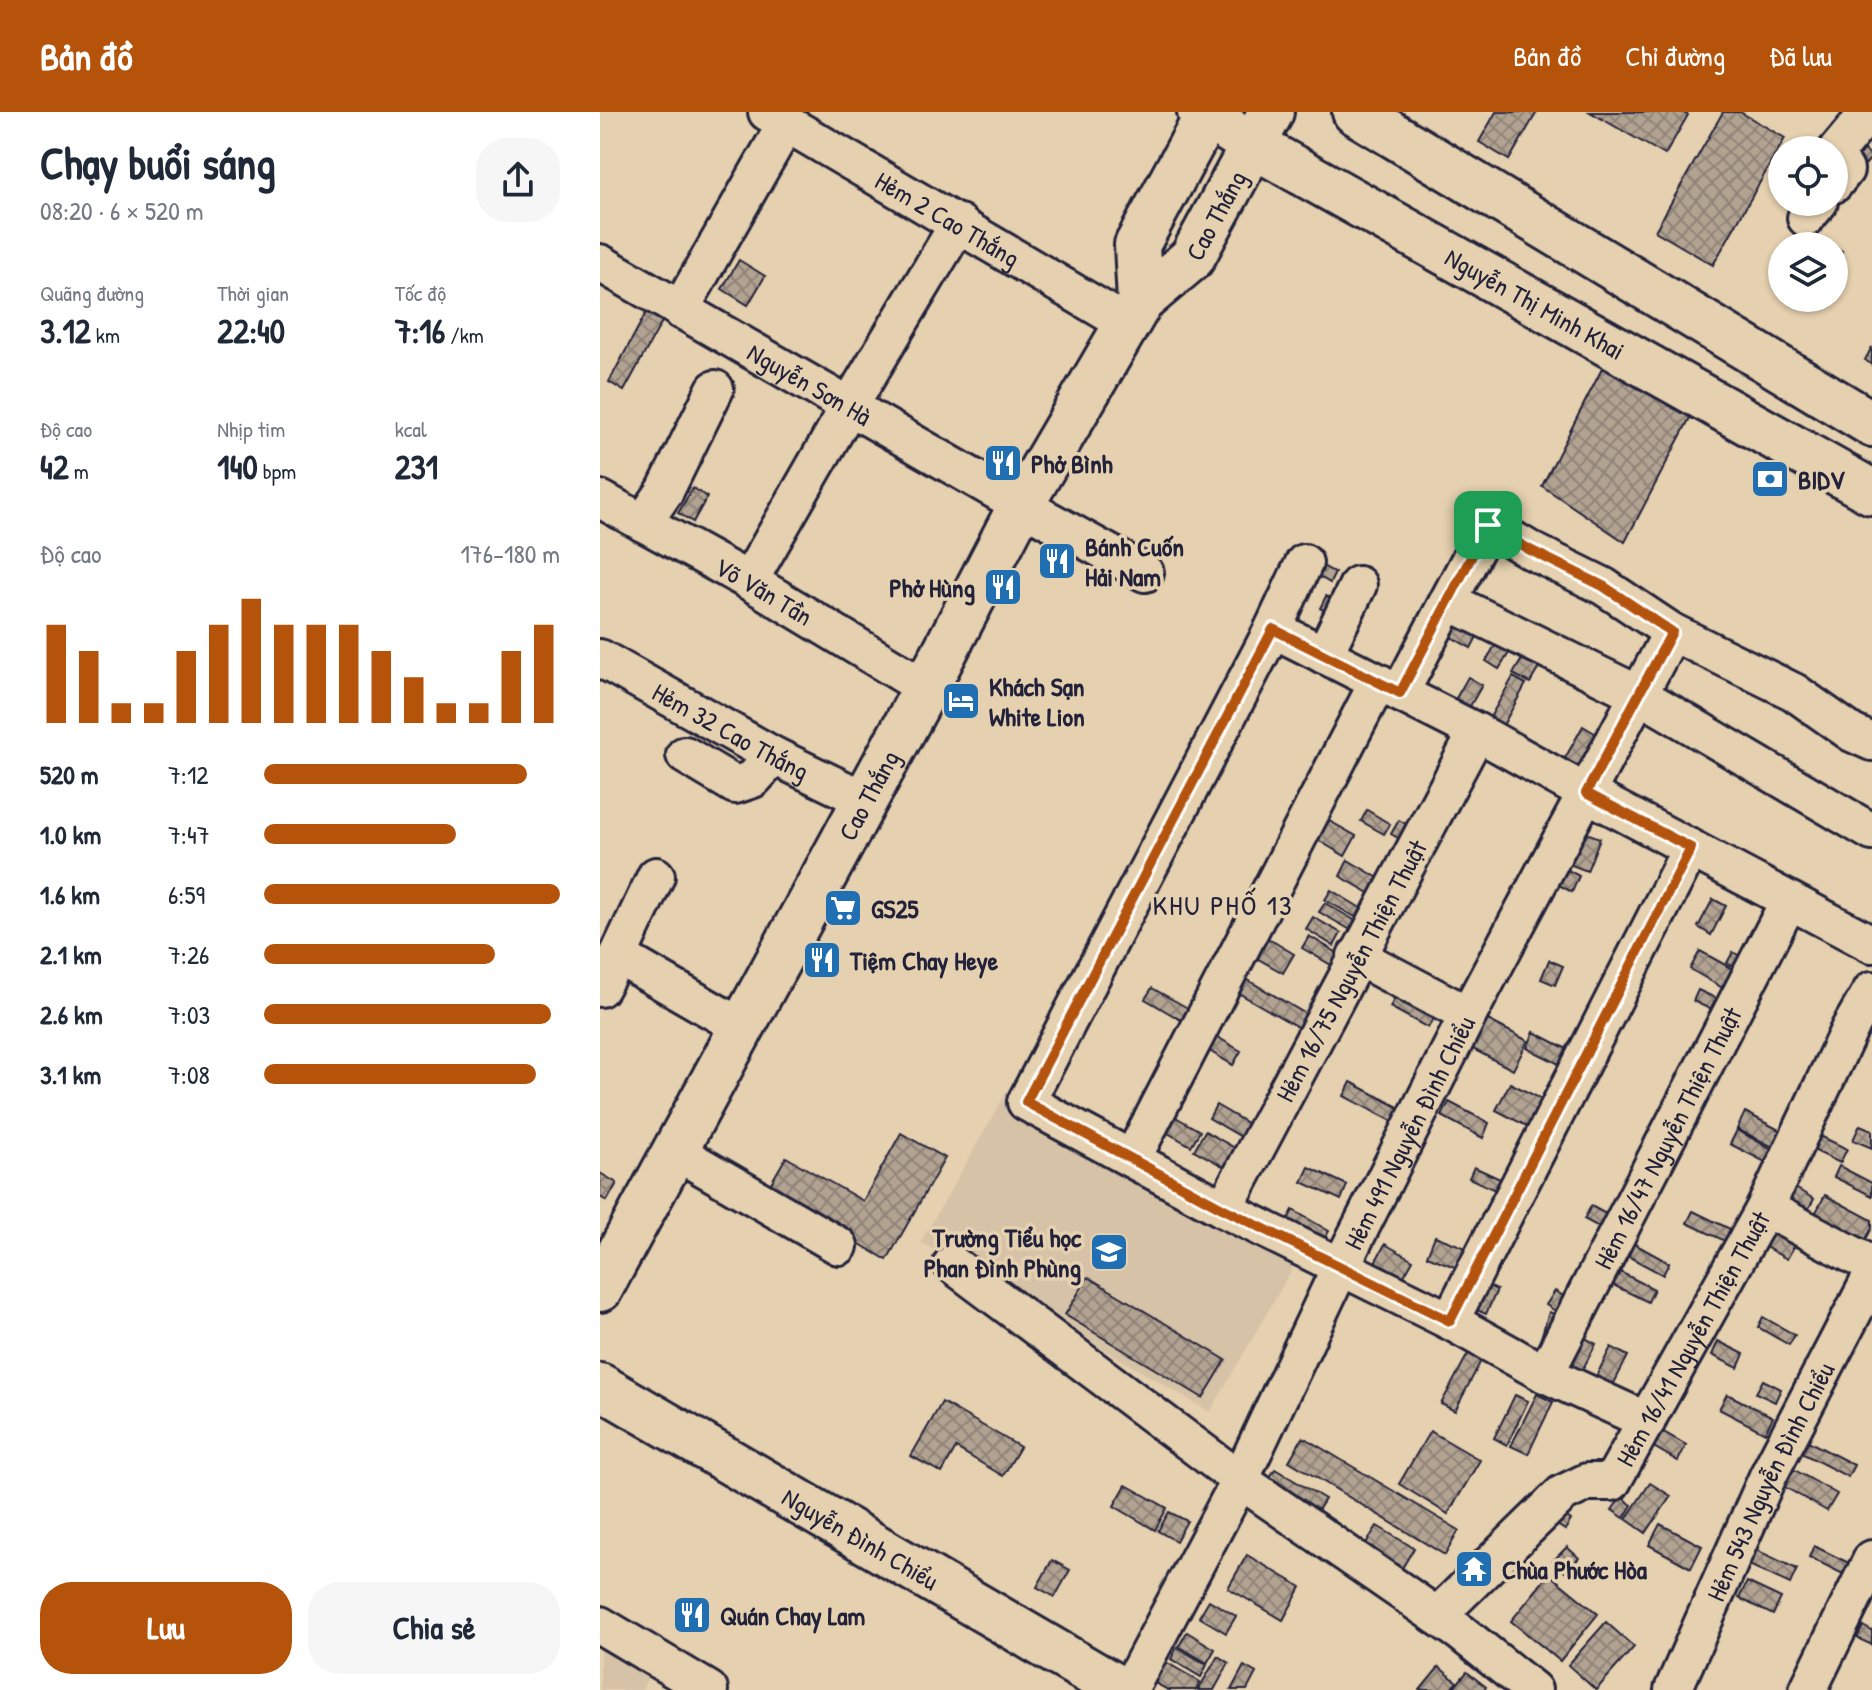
<!DOCTYPE html>
<html lang="vi">
<head>
<meta charset="utf-8">
<style>
	:root { --surface:#fff; --page:#f6f6f7; --text:#1f2937; --muted:#747a83; --accent:#b45309 }
	body { margin:0; font-family:"Patrick Hand",sans-serif; background:var(--page); color:var(--text); height:100vh; display:flex; flex-direction:column; font-size:30px; white-space:nowrap }
	* { box-sizing:border-box; margin:0 }
	p { font-size:26px; color:var(--muted) }
	.icon { flex:none; width:44px; height:44px; fill:none; stroke:currentColor; stroke-width:2; stroke-linecap:round; stroke-linejoin:round }
	.map { position:relative; flex:1; overflow:hidden }
	.sheet { display:flex; flex-direction:column; background:var(--surface); width:600px }
	.sheet>* { flex:none }
	.fabs { position:absolute; left:1168px; top:24px; display:grid; gap:16px }
	.fabs a { display:grid; place-items:center; width:80px; height:80px; border-radius:50%; background:var(--surface); box-shadow:0 2px 6px #0004; font-size:40px }
	.pin { position:absolute; display:grid; place-items:center; width:68px; height:68px; color:#fff; margin:-34px; border-radius:16px; box-shadow:0 4px 12px #0006 }
	.round { display:grid; place-items:center; flex:none; width:84px; height:84px; border-radius:32px; background:var(--page) }
	.overview { display:flex; align-items:center; justify-content:space-between; height:136px; padding:0 40px }
	h1 { font-size:44px; font-weight:700; line-height:60px }
	.metrics { display:grid; grid-template-columns:repeat(3,1fr); gap:12px; height:136px; padding:8px 40px }
	.metrics div { display:grid; align-content:center }
	.metrics b { font-size:34px; font-weight:700 }
	.metrics small { font-size:22px; font-weight:400 }
	.metrics p { font-size:22px }
	.chart { height:224px; padding:16px 40px }
	.chart p { display:flex; justify-content:space-between }
	.chart svg { width:100%; height:144px; margin-top:8px; stroke:var(--accent); stroke-width:6 }
	.button { display:flex; gap:16px; margin-top:auto; padding:16px 40px }
	.button a { flex:1; height:92px; border-radius:32px; background:var(--accent); color:#fff; font-size:32px; font-weight:700; line-height:92px; text-align:center }
	.button a+a { background:var(--page); color:var(--text) }
	ul { padding:0 40px; list-style:none; font-size:26px }
	li { display:grid; grid-template-columns:128px 96px 1fr; align-items:center; height:60px }
	li i { height:20px; border-radius:10px; background:var(--accent) }
	header { display:flex; align-items:center; gap:48px; box-sizing:border-box; height:112px; padding:0 40px; background:var(--accent); color:#fff }
	header strong { font-size:38px }
	nav { display:flex; gap:44px; margin-inline-start:auto; font-size:28px }
	main { display:flex; flex:1; min-height:0 }
	.map>svg:first-child { display:block }
</style>
</head>
<body>
<header>
<strong>Bản đồ</strong>
<nav><a>Bản đồ</a><a>Chỉ đường</a><a>Đã lưu</a></nav>
</header>
<main>
<section class="sheet">
<div class="overview"><div><h1>Chạy buổi sáng</h1><p>08:20 · 6 × 520 m</p></div><a class="round"><svg class="icon" aria-label="share" viewBox="0 0 24 24"><path d="M12 15V3M7 8l5-5 5 5M5 13v7h14v-7"/></svg></a></div>
<div class="metrics">
<div><p>Quãng đường</p><b>3.12<small> km</small></b></div>
<div><p>Thời gian</p><b>22:40</b></div>
<div><p>Tốc độ</p><b>7:16<small> /km</small></b></div>
</div>
<div class="metrics">
<div><p>Độ cao</p><b>42<small> m</small></b></div>
<div><p>Nhịp tim</p><b>140<small> bpm</small></b></div>
<div><p>kcal</p><b>231</b></div>
</div>
<div class="chart"><p><span>Độ cao</span>176–180 m</p>
<svg viewBox="0 0 160 44" preserveAspectRatio="none"><path d="M5 44V14M15 44V22M25 44V38M35 44V38M45 44V22M55 44V14M65 44V6M75 44V14M85 44V14M95 44V14M105 44V22M115 44V30M125 44V38M135 44V38M145 44V22M155 44V14"/></svg>
</div>
<ul>
<li><b>520 m</b>7:12<i style="width:89%"></i></li>
<li><b>1.0 km</b>7:47<i style="width:65%"></i></li>
<li><b>1.6 km</b>6:59<i style="width:100%"></i></li>
<li><b>2.1 km</b>7:26<i style="width:78%"></i></li>
<li><b>2.6 km</b>7:03<i style="width:97%"></i></li>
<li><b>3.1 km</b>7:08<i style="width:92%"></i></li>
</ul>
<div class="button"><a>Lưu</a><a>Chia sẻ</a></div>
</section>
<div class="map">
<svg width="1272" height="1578" viewBox="0 0 1272 1578">
	<defs>
		<pattern id="building-cross-hatch" width="8" height="8" patternUnits="userSpaceOnUse" patternTransform="scale(2)"><rect width="8" height="8" fill="#b2a291"/><path d="M0 0l8 8M0 8l8-8" fill="none" stroke="#908478"/></pattern>
	</defs>
	<rect width="100%" height="100%" fill="#e5d0af"/>
	<filter id="ink" filterUnits="userSpaceOnUse"><feTurbulence type="fractalNoise" baseFrequency=".0125" numOctaves="2"/><feDisplacementMap in="SourceGraphic" scale="16" xChannelSelector="R" yChannelSelector="G"/><feConvolveMatrix kernelMatrix="1 2 1 2 8 2 1 2 1" color-interpolation-filters="sRGB"/></filter>
	<g filter="url(#ink)">
		<!-- built -->
		<g fill="#d6c2a6">
			<path d="M407,980L696,1150L610,1300L321,1130Z"/>
			<path d="M0,1527L52,1556L42,1578H0Z"/>
		</g>
		<!-- building -->
		<g fill="url(#building-cross-hatch)" stroke="#22223b" stroke-width="2">
			<path d="M896,0H937L909,48L879,30Z"/>
			<path d="M990,0H1082L1088,3L1065,43Z"/>
			<path d="M1123,0H1140L1185,26L1113,153L1055,119Z"/>
			<path d="M1252,28L1272,45L1254,65Z"/>
			<path d="M1211,122L1233,134H1205Z"/>
			<path d="M1234,135L1242,139L1234,153Z"/>
			<path d="M139,148L165,164L148,193L122,177Z"/>
			<path d="M48,197L64,206L24,279L9,270Z"/>
			<path d="M1272,235V253L1265,248Z"/>
			<path d="M1007,247L1093,300L1025,430L942,374Z"/>
			<path d="M93,376L107,385L93,410L78,401Z"/>
			<path d="M721,453L735,461L730,471L715,462Z"/>
			<path d="M726,484L737,490L730,502L720,496Z"/>
			<path d="M850,499L881,517L871,536L839,518Z"/>
			<path d="M901,523L915,531L899,557L886,549Z"/>
			<path d="M925,542L941,552L930,571L913,562Z"/>
			<path d="M868,565L882,573L865,603L851,595Z"/>
			<path d="M913,565L926,572L897,624L884,616Z"/>
			<path d="M983,614L1003,626L978,668L959,657Z"/>
			<path d="M767,698L790,712L784,722L761,709Z"/>
			<path d="M717,702L756,724L745,744L706,721Z"/>
			<path d="M799,708L811,715L803,729L791,722Z"/>
			<path d="M981,719L1000,726L987,759L969,752Z"/>
			<path d="M748,748L787,771L778,786L740,764Z"/>
			<path d="M966,757L979,764L972,780L959,773Z"/>
			<path d="M731,778L769,801L764,810L725,788Z"/>
			<path d="M1113,787L1126,794L1111,823L1098,815Z"/>
			<path d="M725,791L761,812L756,821L719,800Z"/>
			<path d="M713,805L741,821L734,834L706,817Z"/>
			<path d="M659,821L694,842L683,861L648,841Z"/>
			<path d="M709,824L739,842L733,854L702,836Z"/>
			<path d="M1100,839L1138,860L1128,879L1090,857Z"/>
			<path d="M1133,840L1148,849L1142,860L1127,851Z"/>
			<path d="M949,848L963,854L955,873L941,867Z"/>
			<path d="M634,860L711,905L703,918L626,874Z"/>
			<path d="M552,876L593,899L586,911L545,887Z"/>
			<path d="M799,878L837,900L828,916L790,895Z"/>
			<path d="M1098,878L1122,889L1116,900L1093,889Z"/>
			<path d="M886,907L928,929L913,958L871,936Z"/>
			<path d="M604,917L641,939L633,953L596,931Z"/>
			<path d="M934,920L973,940L965,955L927,936Z"/>
			<path d="M751,970L800,996L794,1010L744,984Z"/>
			<path d="M910,971L951,992L936,1019L896,998Z"/>
			<path d="M849,990L889,1011L883,1026L842,1004Z"/>
			<path d="M616,993L652,1014L645,1027L609,1006Z"/>
			<path d="M560,996L600,1019L591,1034L552,1012Z"/>
			<path d="M1145,1000L1181,1019L1173,1035L1137,1017Z"/>
			<path d="M1260,1013L1272,1018V1036L1253,1028Z"/>
			<path d="M1137,1018L1172,1037L1165,1050L1130,1032Z"/>
			<path d="M605,1019L640,1039L630,1058L594,1038Z"/>
			<path d="M1210,1019L1247,1037L1240,1051L1203,1033Z"/>
			<path d="M301,1021L345,1046L287,1148L167,1078L186,1045L263,1089Z"/>
			<path d="M1239,1054L1272,1071V1084L1234,1065Z"/>
			<path d="M709,1055L747,1073L741,1088L702,1070Z"/>
			<path d="M874,1055L913,1073L908,1084L869,1066Z"/>
			<path d="M0,1061L17,1071L7,1089L0,1085Z"/>
			<path d="M1185,1070L1214,1087L1205,1103L1175,1087Z"/>
			<path d="M1225,1083L1272,1108V1116L1264,1131L1214,1104Z"/>
			<path d="M991,1094L1017,1108L1010,1121L984,1107Z"/>
			<path d="M693,1098L729,1119L718,1137L683,1117Z"/>
			<path d="M1093,1099L1130,1117L1125,1129L1087,1111Z"/>
			<path d="M1161,1110L1196,1131L1187,1147L1151,1127Z"/>
			<path d="M835,1124L871,1138L862,1158L827,1144Z"/>
			<path d="M1031,1130L1069,1151L1063,1163L1024,1142Z"/>
			<path d="M785,1132L813,1148L796,1178L768,1163Z"/>
			<path d="M1014,1157L1054,1177L1048,1190L1007,1170Z"/>
			<path d="M488,1165L626,1248L603,1286L465,1203Z"/>
			<path d="M882,1171L897,1178L886,1202L872,1196Z"/>
			<path d="M955,1179L976,1191L967,1206L946,1193Z"/>
			<path d="M949,1200L962,1205L951,1239L938,1235Z"/>
			<path d="M1163,1205L1195,1223L1189,1233L1158,1215Z"/>
			<path d="M980,1223L996,1232L976,1270L960,1262Z"/>
			<path d="M1118,1229L1144,1242L1138,1256L1112,1243Z"/>
			<path d="M1011,1235L1028,1244L1007,1285L990,1276Z"/>
			<path d="M870,1238L883,1245L855,1299L841,1292Z"/>
			<path d="M1163,1268L1181,1277L1175,1290L1156,1281Z"/>
			<path d="M937,1282L953,1290L928,1342L911,1334Z"/>
			<path d="M1127,1282L1173,1305L1165,1321L1119,1297Z"/>
			<path d="M915,1283L928,1289L907,1333L894,1326Z"/>
			<path d="M342,1290L420,1335L403,1364L356,1336L342,1361L311,1344Z"/>
			<path d="M1055,1315L1086,1333L1078,1349L1047,1331Z"/>
			<path d="M830,1319L880,1348L848,1402L799,1372Z"/>
			<path d="M703,1325L859,1418L845,1443L689,1349Z"/>
			<path d="M1204,1327L1254,1353L1248,1365L1198,1339Z"/>
			<path d="M675,1357L725,1387L712,1408L662,1378Z"/>
			<path d="M1193,1357L1237,1382L1227,1399L1183,1374Z"/>
			<path d="M1050,1371L1071,1384L1046,1421L1026,1407Z"/>
			<path d="M526,1373L567,1396L555,1418L514,1394Z"/>
			<path d="M1021,1385L1032,1393L1024,1406L1012,1398Z"/>
			<path d="M569,1400L587,1409L576,1429L558,1419Z"/>
			<path d="M961,1401L971,1408L965,1418L954,1411Z"/>
			<path d="M1060,1412L1102,1434L1091,1456L1049,1433Z"/>
			<path d="M777,1414L814,1436L801,1458L763,1436Z"/>
			<path d="M1214,1434L1257,1455L1251,1466L1209,1445Z"/>
			<path d="M967,1435L979,1446L965,1460L953,1449Z"/>
			<path d="M1154,1437L1197,1457L1190,1472L1147,1452Z"/>
			<path d="M647,1443L701,1475L683,1508L628,1476Z"/>
			<path d="M452,1448L470,1458L455,1485L437,1475Z"/>
			<path d="M949,1462L998,1502L960,1549L911,1509Z"/>
			<path d="M1147,1470L1181,1486L1173,1503L1139,1486Z"/>
			<path d="M609,1488L636,1504L626,1521L599,1505Z"/>
			<path d="M1006,1510L1034,1535L996,1578L968,1553Z"/>
			<path d="M1263,1514L1272,1519V1533L1257,1526Z"/>
			<path d="M587,1520L615,1537L607,1551L579,1534Z"/>
			<path d="M577,1535L607,1553L601,1565L571,1547Z"/>
			<path d="M618,1544L629,1551L614,1578H598Z"/>
			<path d="M564,1549L600,1570L596,1578H568L553,1570Z"/>
			<path d="M644,1554L656,1561L647,1578H631Z"/>
			<path d="M839,1555L857,1570L850,1578H820Z"/>
			<path d="M867,1560L886,1575L884,1578H852Z"/>
		</g>
		<g fill="none" stroke-linecap="round" stroke-linejoin="round">
			<!-- minor casing -->
			<g stroke="#22223b" stroke-width="42">
				<g id="minor">
					<path id="s1" d="M167,0L527,212"/>
					<path d="M1234,72L1245,58L1234,42L1269,0"/>
					<path d="M1206,106L1219,90"/>
					<path id="s2" d="M0,151L421,393L545,461"/>
					<path d="M80,198L187,10"/>
					<path id="s3" d="M0,387L149,469L326,576"/>
					<path d="M43,411L65,379L115,277"/>
					<path d="M704,451L673,517L426,990L624,1097L850,1209L945,1262L1047,1309"/>
					<path d="M149,469L250,293L359,111"/>
					<path d="M848,489L1038,582L1272,720"/>
					<path d="M673,517L877,620L986,681L1272,832"/>
					<path d="M724,543L758,473"/>
					<path id="s4" d="M0,546L174,644L265,688"/>
					<path d="M800,581L888,413L930,438L1003,474L1072,520L1194,580L1252,621L1272,630"/>
					<path d="M85,643L135,673L153,667L174,644"/>
					<path d="M18,844L141,915"/>
					<path d="M756,844L868,903"/>
					<path d="M0,876L18,844L56,764"/>
					<path d="M75,1039L239,1134"/>
					<path d="M532,1047L778,570"/>
					<path d="M1165,1096L1272,1153"/>
					<path id="s5" d="M624,1097L877,620"/>
					<path d="M352,1152L640,1368L860,1520L933,1578"/>
					<path d="M850,1209L1091,736"/>
					<path id="s6" d="M945,1262L1189,789"/>
					<path id="s7" d="M837,1504L962,1382L987,1370H1012L1165,1096L1250,916L1272,878"/>
					<path d="M0,1513L109,1578"/>
					<path id="s8" d="M529,1578L640,1368L740,1156L868,903L1072,520"/>
					<path id="s9" d="M1073,1578L1168,1364L1272,1164"/>
					<path d="M1208,1578L1272,1447"/>
				</g>
			</g>
			<!-- major casing -->
			<g stroke="#22223b" stroke-width="50">
				<g id="major">
					<path id="s10" d="M600,0L653,33L1272,380"/>
					<path d="M755,0L1272,312"/>
					<path d="M540,190L537,133L609,0"/>
					<path id="s11" d="M0,1177L326,576L421,393L540,190L592,146L671,0"/>
					<path id="s12" d="M0,1274L521,1578"/>
				</g>
			</g>
			<!-- minor -->
			<use href="#minor" stroke="#e5d0af" stroke-width="36"/>
			<!-- major -->
			<use href="#major" stroke="#e5d0af" stroke-width="44"/>
		</g>
	</g>
	<g fill="none" stroke-linecap="round" stroke-linejoin="round" filter="url(#ink)">
		<!-- route casing -->
		<g stroke="#fff" stroke-width="16">
			<path id="route" d="M888,413L930,438L1003,474L1072,520L986,681L1091,736L850,1209L624,1097L426,990L673,517L800,581Z"/>
		</g>
		<!-- route -->
		<use href="#route" stroke="#b45309" stroke-width="10"/>
	</g>
	<!-- icons -->
	<defs>
		<g id="restaurant-square" transform="scale(2)"><rect x="-9" y="-9" width="18" height="18" rx="4" fill="#1f6fb2" stroke="#e5d0af"/><path d="M-5-6h1v4h1v-4h1v4h1v-4h1v5L-1.5 .5V6h-2V.5L-5-1ZM5-6V6H3V1.5H1.5Q1.5-4 5-6Z" fill="#fff"/></g>
		<g id="bank-square" transform="scale(2)"><rect x="-9" y="-9" width="18" height="18" rx="4" fill="#1f6fb2" stroke="#e5d0af"/><path d="M-6-4H6V4H-6ZM0-2.3a2.3 2.3 0 1 0 0 4.6a2.3 2.3 0 1 0 0-4.6Z" fill="#fff"/></g>
		<g id="hotel-square" transform="scale(2)"><rect x="-9" y="-9" width="18" height="18" rx="4" fill="#1f6fb2" stroke="#e5d0af"/><path d="M-6-4.5h1.5V1H6V5H4.5V3h-9V5H-6ZM-4 0a1.8 1.8 0 1 1 3.6 0ZM.5 0V-2.5h3Q6-2.5 6 0Z" fill="#fff"/></g>
		<g id="supermarket-square" transform="scale(2)"><rect x="-9" y="-9" width="18" height="18" rx="4" fill="#1f6fb2" stroke="#e5d0af"/><path d="M-6-5.5h2.5l.6 2H6L4.5 2H-2.5L-4.4-4H-6ZM-1.5 3.2a1.3 1.3 0 1 0 .1 0ZM3 3.2a1.3 1.3 0 1 0 .1 0Z" fill="#fff"/></g>
		<g id="school-square" transform="scale(2)"><rect x="-9" y="-9" width="18" height="18" rx="4" fill="#1f6fb2" stroke="#e5d0af"/><path d="M0-5L7-2L0 1L-7-2ZM-4 1L0 2.5L4 1V4Q0 6-4 4Z" fill="#fff"/></g>
		<g id="temple-square" transform="scale(2)"><rect x="-9" y="-9" width="18" height="18" rx="4" fill="#1f6fb2" stroke="#e5d0af"/><path d="M0-6L5-2H3V0L6.5 2.5H4V6H1.5V3h-3V6H-4V2.5H-6.5L-3 0V-2H-5Z" fill="#fff"/></g>
	</defs>
	<g fill-rule="evenodd">
		<use href="#restaurant-square" x="403" y="351"/>
		<use href="#bank-square" x="1170" y="367"/>
		<use href="#restaurant-square" x="457" y="449"/>
		<use href="#restaurant-square" x="403" y="475"/>
		<use href="#hotel-square" x="361" y="589"/>
		<use href="#supermarket-square" x="243" y="796"/>
		<use href="#restaurant-square" x="222" y="848"/>
		<use href="#school-square" x="509" y="1140"/>
		<use href="#temple-square" x="874" y="1457"/>
		<use href="#restaurant-square" x="92" y="1503"/>
	</g>
	<g text-anchor="middle" dominant-baseline="central" stroke-width="7" stroke-linejoin="round" paint-order="stroke">
		<!-- street labels -->
		<g font-size="26" fill="#22223b" stroke="#e5d0af">
			<text stroke="none"><textPath href="#s11" startOffset="1242">Cao Thắng</textPath></text>
			<text stroke="none"><textPath href="#s1" startOffset="210">Hẻm 2 Cao Thắng</textPath></text>
			<text stroke="none"><textPath href="#s10" startOffset="386">Nguyễn Thị Minh Khai</textPath></text>
			<text stroke="none"><textPath href="#s2" startOffset="242">Nguyễn Sơn Hà</textPath></text>
			<text stroke="none"><textPath href="#s3" startOffset="188">Võ Văn Tần</textPath></text>
			<text stroke="none"><textPath href="#s4" startOffset="150">Hẻm 32 Cao Thắng</textPath></text>
			<text stroke="none"><textPath href="#s11" startOffset="562">Cao Thắng</textPath></text>
			<text stroke="none"><textPath href="#s5" startOffset="270">Hẻm 16/75 Nguyễn Thiện Thuật</textPath></text>
			<text stroke="none"><textPath href="#s8" startOffset="624">Hẻm 491 Nguyễn Ðình Chiểu</textPath></text>
			<text stroke="none"><textPath href="#s6" startOffset="266">Hẻm 16/47 Nguyễn Thiện Thuật</textPath></text>
			<text stroke="none"><textPath href="#s7" startOffset="392">Hẻm 16/41 Nguyễn Thiện Thuật</textPath></text>
			<text stroke="none"><textPath href="#s9" startOffset="230">Hẻm 543 Nguyễn Ðình Chiểu</textPath></text>
			<text stroke="none"><textPath href="#s12" startOffset="302">Nguyễn Đình Chiểu</textPath></text>
		</g>
		<!-- poi labels -->
		<g font-size="26" font-weight="bold" fill="#22223b" stroke="#e5d0af" text-anchor="start">
			<text x="431" y="351">Phở Bình</text>
			<text x="1198" y="367">BIDV</text>
			<text x="485" y="434">Bánh Cuốn<tspan x="485" dy="30">Hải Nam</tspan></text>
			<text x="375" y="475" text-anchor="end">Phở Hùng</text>
			<text x="389" y="574">Khách Sạn<tspan x="389" dy="30">White Lion</tspan></text>
			<text x="271" y="796">GS25</text>
			<text x="250" y="848">Tiệm Chay Heye</text>
			<text x="481" y="1125" text-anchor="end">Trường Tiểu học<tspan x="481" dy="30">Phan Đình Phùng</tspan></text>
			<text x="902" y="1457">Chùa Phước Hòa</text>
			<text x="120" y="1503">Quán Chay Lam</text>
		</g>
		<!-- neighbourhood labels -->
		<g font-size="28" letter-spacing="2" fill="#22223b" stroke="#e5d0af">
			<text x="623" y="793">KHU PHỐ 13</text>
		</g>
	</g>
</svg>
<div class="fabs">
<a><svg class="icon" aria-label="locate" viewBox="0 0 24 24"><circle cx="12" cy="12" r="6"/><path d="M12 2v4M12 18v4M2 12h4M18 12h4"/></svg></a>
<a><svg class="icon" aria-label="layers" viewBox="0 0 24 24"><path d="M12 4l9 5-9 5-9-5zM3 14l9 5 9-5"/></svg></a>
</div>
<div class="pin" style="left:888px;top:413px;background:#1e9e55"><svg class="icon" aria-label="arrive" viewBox="0 0 24 24"><path d="M6 21V4h12l-3 4 3 4H6"/></svg></div>
</div>
</main>
</body>
</html>
